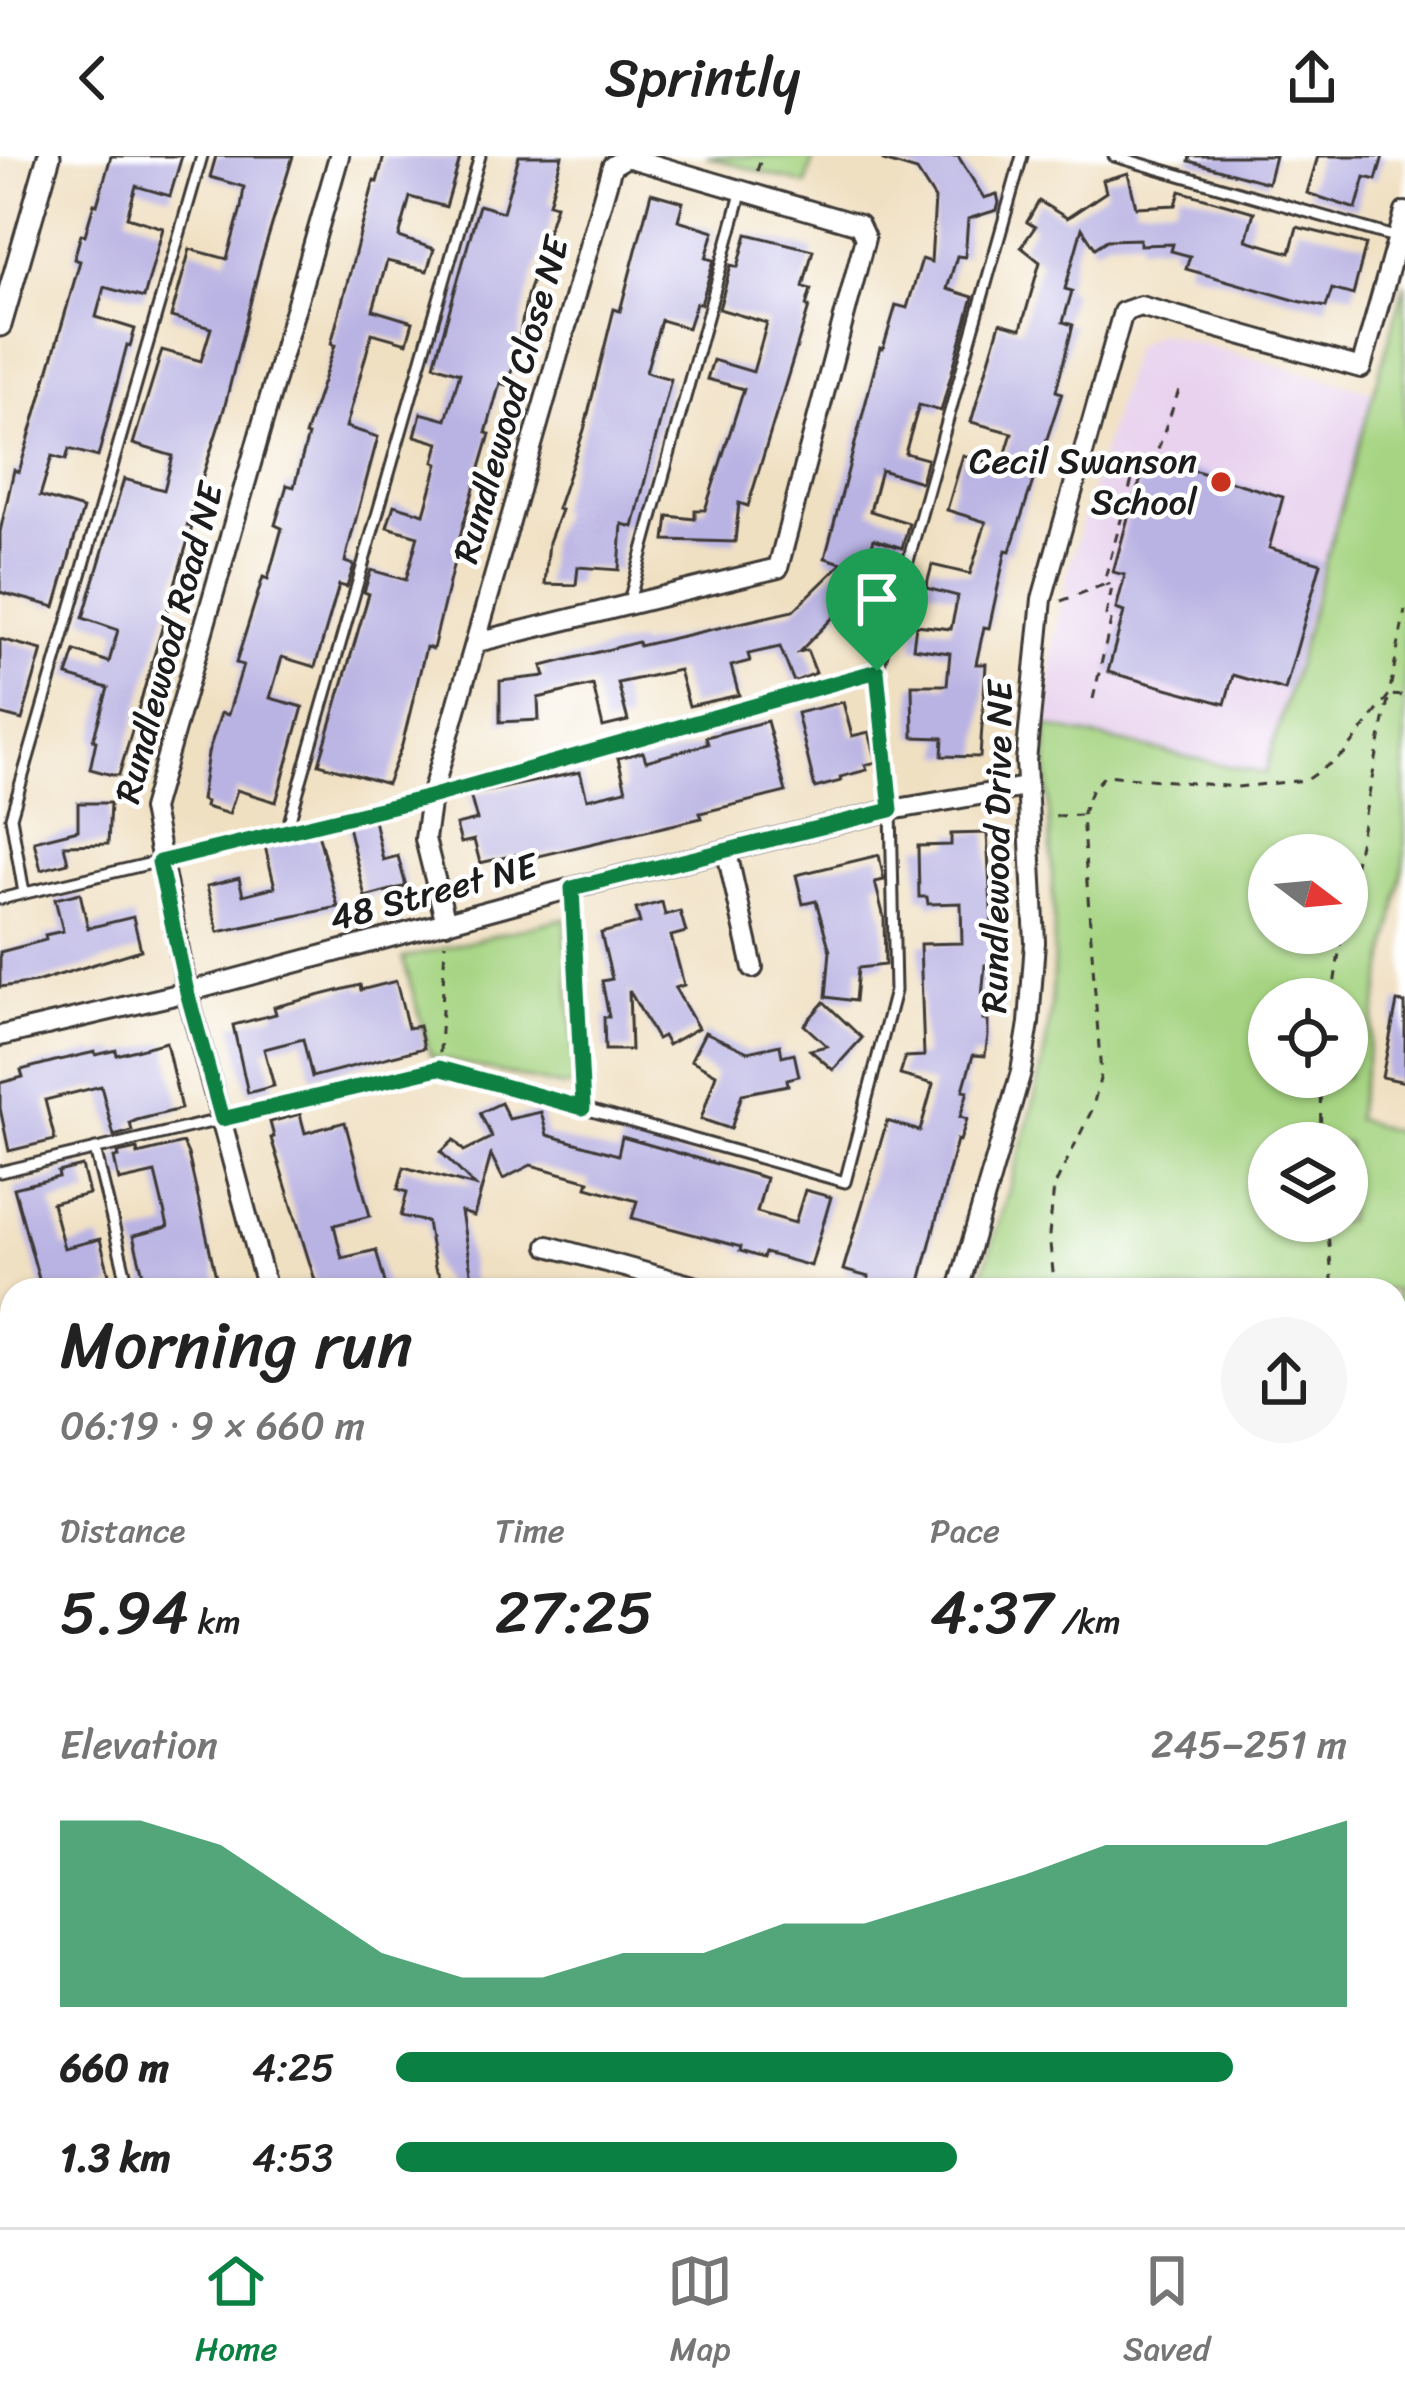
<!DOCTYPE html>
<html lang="en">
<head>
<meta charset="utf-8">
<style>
	:root { --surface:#fff; --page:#f6f6f6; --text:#222; --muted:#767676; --line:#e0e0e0; --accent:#0b8043 }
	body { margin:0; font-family:Sriracha,sans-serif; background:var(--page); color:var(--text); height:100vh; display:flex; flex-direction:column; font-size:45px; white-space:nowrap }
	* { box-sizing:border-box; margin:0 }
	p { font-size:39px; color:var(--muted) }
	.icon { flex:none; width:66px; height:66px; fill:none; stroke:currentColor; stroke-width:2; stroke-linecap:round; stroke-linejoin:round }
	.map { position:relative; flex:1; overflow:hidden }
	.side { position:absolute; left:0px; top:1122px; width:1407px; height:951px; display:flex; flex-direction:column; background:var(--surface); border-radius:36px 36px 0 0; box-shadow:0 3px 9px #0004 }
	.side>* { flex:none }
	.needle { width:78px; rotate:106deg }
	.fabs { position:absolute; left:1248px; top:678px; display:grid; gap:24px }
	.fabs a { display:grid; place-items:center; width:120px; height:120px; border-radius:50%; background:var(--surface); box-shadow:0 3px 9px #0004; font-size:60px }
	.pin { position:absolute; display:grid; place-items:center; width:102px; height:102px; color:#fff; margin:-123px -51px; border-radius:50% 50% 50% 0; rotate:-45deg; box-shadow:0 0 12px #0007 }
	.pin .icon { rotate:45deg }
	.round { display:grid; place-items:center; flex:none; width:126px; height:126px; border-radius:63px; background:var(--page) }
	.summary { display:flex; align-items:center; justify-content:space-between; height:204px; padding:0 60px }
	h1 { font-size:66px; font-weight:600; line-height:90px }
	.stats { display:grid; grid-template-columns:repeat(3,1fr); gap:18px; height:204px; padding:12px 60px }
	.stats div { display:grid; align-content:center }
	.stats b { font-size:60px; font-weight:600 }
	.stats small { font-size:33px; font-weight:400 }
	.stats p { font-size:33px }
	.chart { height:336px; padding:24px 60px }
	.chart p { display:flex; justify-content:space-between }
	.chart svg { width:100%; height:216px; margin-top:12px; fill:var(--accent); opacity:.7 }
	ul { padding:0 60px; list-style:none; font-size:39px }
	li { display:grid; grid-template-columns:192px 144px 1fr; align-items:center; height:90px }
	li i { height:30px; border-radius:15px; background:var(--accent) }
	header { display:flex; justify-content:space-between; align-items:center; height:156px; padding:0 60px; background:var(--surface); font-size:54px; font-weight:600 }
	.tab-bar { display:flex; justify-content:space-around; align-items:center; height:168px; border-top:3px solid var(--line); background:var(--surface); font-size:33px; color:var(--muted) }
	.tab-bar a { display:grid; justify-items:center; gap:6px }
	.tab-bar .active { color:var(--accent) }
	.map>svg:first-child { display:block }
</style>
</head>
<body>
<header><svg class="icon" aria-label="back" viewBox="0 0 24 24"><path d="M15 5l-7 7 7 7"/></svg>Sprintly<svg class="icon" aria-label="share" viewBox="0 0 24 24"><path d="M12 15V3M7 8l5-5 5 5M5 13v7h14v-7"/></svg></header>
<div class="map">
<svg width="1405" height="2071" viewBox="0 0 1405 2071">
	<rect width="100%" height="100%" fill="#fff"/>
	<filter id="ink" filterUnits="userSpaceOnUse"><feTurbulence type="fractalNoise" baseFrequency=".00833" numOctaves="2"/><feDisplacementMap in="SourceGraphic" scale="24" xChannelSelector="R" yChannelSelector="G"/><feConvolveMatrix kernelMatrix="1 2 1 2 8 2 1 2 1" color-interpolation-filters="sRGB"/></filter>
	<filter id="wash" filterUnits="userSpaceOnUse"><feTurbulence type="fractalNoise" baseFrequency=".004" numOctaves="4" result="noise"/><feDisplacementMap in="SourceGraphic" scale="48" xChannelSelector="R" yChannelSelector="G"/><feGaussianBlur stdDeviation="2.7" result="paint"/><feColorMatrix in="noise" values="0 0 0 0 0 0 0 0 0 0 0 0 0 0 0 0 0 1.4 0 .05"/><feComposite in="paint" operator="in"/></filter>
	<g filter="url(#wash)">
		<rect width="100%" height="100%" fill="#f0e0c2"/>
		<!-- built -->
		<g fill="#e8d2ee">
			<path d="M1158,176L1374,236L1265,618L1047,570L1054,486L1068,415L1133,191Z"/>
			<path d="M1405,1517V1869L1395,1866V1531Z"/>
			<path d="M12,1539V1717L0,1714V1578Z"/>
		</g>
		<!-- green -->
		<g fill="#a6d482" stroke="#61784f" stroke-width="3" fill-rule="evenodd">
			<path d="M706,0H814L806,29Z"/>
			<path d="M1405,127V704L1355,963L1405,979V1517L1395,1531V1134H978C1004,1045 1043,940 1051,848C1060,755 1045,663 1047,570L1265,618ZM1269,699H1347V777H1269ZM1269,843H1347V921H1269ZM1347,987V1065H1269V987Z"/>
			<path d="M565,762L575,928L563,931L431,900L403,802Z"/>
			<path d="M649,2061H820L817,2071H647Z"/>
		</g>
		<g id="blocks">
			<!-- building -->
			<g fill="#b9b3e3">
				<path d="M111,0H182L170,40L136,30L127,61L163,72L144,142L104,131L96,161L135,173L130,190L127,189L98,301L69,293L66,304L52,300L40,340L83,353L55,451L0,436V376L14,314L19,316L65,158L80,105L74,103L81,78L85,79L94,48L97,49Z"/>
				<path d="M216,0H293L260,108L224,253L187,370L192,371L180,411L119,619H112L90,613L96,585L93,584L108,532L67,520L75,495L109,506L118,474L83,462L124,323L164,334L173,300L133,288L162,194L201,205L211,172L171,161L190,93L227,103L241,52L244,31L210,21Z"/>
				<path d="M384,0L460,3L446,51L410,41L399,81L434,93L427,115L387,105L373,154L413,166L407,187L372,177L346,271L378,281L347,396L345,406L354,409L347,431L339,429L315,511L282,501L270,542L303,551L276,646L237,634L229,658L205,651L206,646L201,644L208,597L221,557L228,559L243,509L236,507L263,421L268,423L282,372L275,369L287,329L294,331L308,280L305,279L335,189L331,188L374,25L377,26Z"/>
				<path d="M519,0H562L549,47L556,49L527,140L514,209L506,229L500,227L486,277L490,278L462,373L433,493L426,491L402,589L387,628L319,608L369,438L364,436L371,414L406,424L418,380L387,371L394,349L424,358L438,308L434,306L439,287L415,280L421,257L446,264L460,217L434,209L479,49L503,56Z"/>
				<path d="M883,0H958L984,42L997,38L999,47L997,54L968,63L965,101L957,100L947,133L973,141L941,255L919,249L905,297L927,303L921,326L881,314L870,355L909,367L902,392L874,383L864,416L891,430L881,454L854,440L799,496L807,494L816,517L794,526L780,491L748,498L750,505L731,510L739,539L689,550L679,514L618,527L628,565L603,571L593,529L538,542L539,564L500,566V525L545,520L542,510L638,486L639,490L793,455L842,407L825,402L880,192L883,193L896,149L907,152L922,103L931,106L935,43L917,15L883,5Z"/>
				<path d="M1190,0H1275L1268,27L1189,5Z"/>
				<path d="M1318,0H1383L1376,24L1365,21L1356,53L1307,37Z"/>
				<path d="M1128,17L1136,51L1176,49L1180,35L1254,56L1246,84L1290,97L1297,71L1366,88L1353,139L1332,133L1326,151L1298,145L1186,113L1190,100L1171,95L1173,88L1140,89V83L1107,84L1095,92L1082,72L1065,133L1072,135L1063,166L1073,169L1056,235L1062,237L1010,395L1006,394L989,472L984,471L976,508H986L980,601L942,600L943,582L913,581L912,529H947L950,497L913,492L916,469L951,473L958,440L926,432L932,409L970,418L986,366L947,354L963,299L1002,310L1012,277L971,266L1000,167L1021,173L1040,106L1021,91L1035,71L1027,66L1039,45L1067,62L1106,36L1103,24Z"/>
				<path d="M651,37L683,46L678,64L714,75L706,102L714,104L701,148L696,147L688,172L661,164L646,216L671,223L633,371L622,368L619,414L578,411L576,429L545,428L549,386L561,354L557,353L584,274L614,153L620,155Z"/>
				<path d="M747,78L813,94L803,131L811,133L806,150L809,151L748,350L739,347L735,386L665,384L668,360L695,363V354H705L744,233L707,223L713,204L753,216L767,167L719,153L731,109L738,111Z"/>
				<path d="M1183,311L1283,341L1269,392L1321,407L1285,534L1233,519L1225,548L1108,516L1124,456L1116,453L1125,419L1113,416L1131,351L1144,315L1153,317L1154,312Z"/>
				<path d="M0,483L42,494L22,564L0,558Z"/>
				<path d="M843,546L852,580L869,576L877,606L865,609L867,614L840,621L841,625L815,632L797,557Z"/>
				<path d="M767,565L786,636L700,657L702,662L517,705L515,699L480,707L474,684L461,687L456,669L477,664L470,639L580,616L587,643L626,634L618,602L643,596L646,605L708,588L706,581Z"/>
				<path d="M78,647H110L108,688L64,689L68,707L41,714L34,685L78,674Z"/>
				<path d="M374,664L383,704L398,700L406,730L365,741L348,670Z"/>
				<path d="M318,677L338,751L218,776L207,730L239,722L243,739L275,731L265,690Z"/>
				<path d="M987,677L994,809H985L982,841H985L983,864H988V880L985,900L973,899L963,934L968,935L960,961L967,963L960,985L957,984L921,1122L933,1134H866L869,1121L843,1114L887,965L920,975L933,928L900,919L905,901L924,900L920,788L962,787L961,747L928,748L927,741H919L918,690L951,689V678Z"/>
				<path d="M879,699L884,724L875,726L884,762L885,809L858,812L855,845L826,841L830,795L816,745L803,748L796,719Z"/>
				<path d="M80,737L88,772L133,761L141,794L36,826L0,831V796L46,784L45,779L63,775L55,743Z"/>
				<path d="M662,746L665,759L680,755L686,776L671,780L684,829L675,832L698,872L668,889L663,880L657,883L629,834L631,894H605L604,861H609L602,825L612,823L601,777L640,767L636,753Z"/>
				<path d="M396,825L408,872L419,870L424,892L312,921L303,883L264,893L274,930L248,937L233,869L276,858L274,851L360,829L361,834Z"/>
				<path d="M824,846L862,882L833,914L810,894L827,890L804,869Z"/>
				<path d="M1397,846L1405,847V926L1382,921Z"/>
				<path d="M705,876L748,896L780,889L782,900L794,897L799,920L787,923L788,929L742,938L731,973L701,963L716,918L691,904Z"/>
				<path d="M166,886L181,953L137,964L130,967L132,975L114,980L101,930L45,944L55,984L9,995L0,952V927L23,921L21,914L55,905L95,896L96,899L116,894L117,899Z"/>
				<path d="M501,947L509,963L541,956L547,979L618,999L622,981L766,1022L757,1056L795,1067L805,1034L831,1041L811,1110L765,1097L763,1102L740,1095L741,1091L632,1062L637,1045L587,1031L589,1025L531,1009L503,1023L491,999L474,1060L461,1056L474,1134H449L435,1112L427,1066L401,1060L407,1036L398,1033L404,1011L475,1030L441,996L454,984L464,995L492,981L480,957Z"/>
				<path d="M300,958L305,977L345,966L370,1060L334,1069L342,1102L376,1094L387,1134H318L271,982L274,981L270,966Z"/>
				<path d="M183,987L188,998L219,1134H147L133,1080L168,1071L155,1017L119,1025L114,1002L119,1001L118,997L137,993L138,998Z"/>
				<path d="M82,1010L89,1038L52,1047L64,1092L100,1083L112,1130L96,1134H42L14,1032L59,1021L58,1016Z"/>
			</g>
		</g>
	</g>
	<g filter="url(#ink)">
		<use href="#blocks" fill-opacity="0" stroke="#3c3935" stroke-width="3"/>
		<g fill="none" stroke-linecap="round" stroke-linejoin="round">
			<!-- service casing -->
			<g stroke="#3c3935" stroke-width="15">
				<g id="service">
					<path d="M1114,0L1398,82"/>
					<path d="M628,449L742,34"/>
					<path d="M286,677L480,0"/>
					<path d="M572,732L583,952"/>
					<path d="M24,737L11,661L202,0"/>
					<path d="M0,743L431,641L877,515"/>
					<path d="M95,993L129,1134"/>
					<path d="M0,1016L439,912L845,1026L895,835L891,654L877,515L1022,0"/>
					<path d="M0,2020L12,1978"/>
					<path d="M497,2061L531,2071"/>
					<path d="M1293,2071L1296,2061"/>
				</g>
			</g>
			<!-- minor casing -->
			<g stroke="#3c3935" stroke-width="24">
				<g id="minor">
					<path d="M727,697L753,812"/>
					<path d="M446,767L425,683L431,641L612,10L627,1L859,69L865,82L778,412L477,486"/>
					<path d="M0,880L187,836L572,732L891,654L1026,631"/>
					<path d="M548,1090L708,1134"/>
					<path d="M267,1134L187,836L152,653L339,0"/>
					<path d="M958,1134L1021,916L1029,867L1035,786L1026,605L1042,443L1123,156L1140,150L1361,212L1405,56"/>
					<path d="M0,1495L12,1499"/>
					<path d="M1395,1896L1405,1899"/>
					<path d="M993,2061L1029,2071"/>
					<path d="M122,2071L125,2061"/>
					<path d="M1152,2071L1155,2061"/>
				</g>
			</g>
			<!-- tertiary casing -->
			<g stroke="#3c3935" stroke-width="27">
				<g id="tertiary">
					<path d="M0,169L49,0"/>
					<path d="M0,1229C15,1288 12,1353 0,1412"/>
				</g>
			</g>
			<!-- path -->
			<g stroke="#3c3935" stroke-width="3" stroke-dasharray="9 9" stroke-linecap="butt">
				<path d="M757,15L762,0"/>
				<path d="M1061,445L1103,429L1135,313L1154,305L1179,234"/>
				<path d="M1093,543L1112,461L1106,459L1113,427L1105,429"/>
				<path d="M1055,660L1080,659"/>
				<path d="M1347,747L1389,539L1405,540"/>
				<path d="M1332,843L1342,777"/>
				<path d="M440,897L445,787"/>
				<path d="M1320,921L1321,987"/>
				<path d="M1327,1065L1333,1134"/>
				<path d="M1055,1134L1049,1079L1054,1031L1092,954L1101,919L1082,659L1091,635L1105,619L1237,631L1307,624L1345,597L1389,539L1405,454"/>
				<path d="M1395,1410L1405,1414"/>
				<path d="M1395,1544L1405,1530"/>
				<path d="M813,2071L816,2061"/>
			</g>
			<!-- service -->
			<use href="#service" stroke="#fff" stroke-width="9"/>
			<!-- minor -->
			<use href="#minor" stroke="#fff" stroke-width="18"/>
			<!-- tertiary -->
			<use href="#tertiary" stroke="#fff" stroke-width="21"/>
		</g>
	</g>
	<g fill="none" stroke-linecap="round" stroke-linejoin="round" filter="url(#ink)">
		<!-- route casing -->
		<g stroke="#fff" stroke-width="24">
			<path id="route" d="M877,515L891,654L572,732L583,952L439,912L222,963L187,836L159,706L430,641Z"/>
		</g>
		<!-- route -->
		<use href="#route" stroke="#0b8043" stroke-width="15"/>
	</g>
	<!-- markers -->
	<circle fill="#c8321e" stroke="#fff" stroke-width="4.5" cx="1221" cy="326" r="12"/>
	<g text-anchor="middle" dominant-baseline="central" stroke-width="9" stroke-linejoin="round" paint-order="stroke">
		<!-- street labels -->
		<g font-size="36" fill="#1c1c1c" stroke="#fff">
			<text transform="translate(511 244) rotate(-74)">Rundlewood Close NE</text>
			<text transform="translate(169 487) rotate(-75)">Rundlewood Road NE</text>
			<text transform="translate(997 691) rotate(-89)">Rundlewood Drive NE</text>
			<text transform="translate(433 736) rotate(-15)">48 Street NE</text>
		</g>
		<!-- poi labels -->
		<g font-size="36" fill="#1c1c1c" stroke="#fff" text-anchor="end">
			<text x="1197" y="305">Cecil Swanson<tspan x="1197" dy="41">School</tspan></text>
		</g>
	</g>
</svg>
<div class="fabs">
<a><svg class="needle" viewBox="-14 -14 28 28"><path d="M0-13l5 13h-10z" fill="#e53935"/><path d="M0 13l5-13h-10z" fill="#767676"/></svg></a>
<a><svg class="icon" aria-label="locate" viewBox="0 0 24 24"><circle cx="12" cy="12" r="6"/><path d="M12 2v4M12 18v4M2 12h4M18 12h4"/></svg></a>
<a><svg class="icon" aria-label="layers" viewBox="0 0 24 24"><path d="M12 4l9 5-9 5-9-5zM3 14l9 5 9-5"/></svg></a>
</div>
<div class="pin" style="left:877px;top:515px;background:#1e9e55"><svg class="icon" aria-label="arrive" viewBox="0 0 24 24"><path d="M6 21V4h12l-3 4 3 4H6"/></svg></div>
<section class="side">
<div class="summary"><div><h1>Morning run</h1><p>06:19 · 9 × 660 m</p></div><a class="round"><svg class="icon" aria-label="share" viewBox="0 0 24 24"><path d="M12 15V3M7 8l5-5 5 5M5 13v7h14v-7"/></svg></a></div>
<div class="stats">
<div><p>Distance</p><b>5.94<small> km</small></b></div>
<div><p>Time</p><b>27:25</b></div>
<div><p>Pace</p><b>4:37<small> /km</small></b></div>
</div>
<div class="chart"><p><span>Elevation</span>245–251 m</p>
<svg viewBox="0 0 160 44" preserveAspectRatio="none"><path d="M0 44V6L10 6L20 11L30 22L40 33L50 38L60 38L70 33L80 33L90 27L100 27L110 22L120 17L130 11L140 11L150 11L160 6V44z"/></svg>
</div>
<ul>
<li><b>660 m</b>4:25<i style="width:88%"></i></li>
<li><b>1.3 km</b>4:53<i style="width:59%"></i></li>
</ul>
</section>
</div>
<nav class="tab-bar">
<a class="active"><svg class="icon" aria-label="home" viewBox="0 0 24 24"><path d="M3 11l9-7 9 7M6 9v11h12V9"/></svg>Home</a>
<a><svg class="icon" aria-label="map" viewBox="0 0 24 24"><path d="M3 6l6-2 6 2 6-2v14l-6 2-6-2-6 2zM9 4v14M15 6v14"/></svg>Map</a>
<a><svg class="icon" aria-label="saved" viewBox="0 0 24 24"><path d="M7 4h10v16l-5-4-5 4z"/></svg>Saved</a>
</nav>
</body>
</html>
